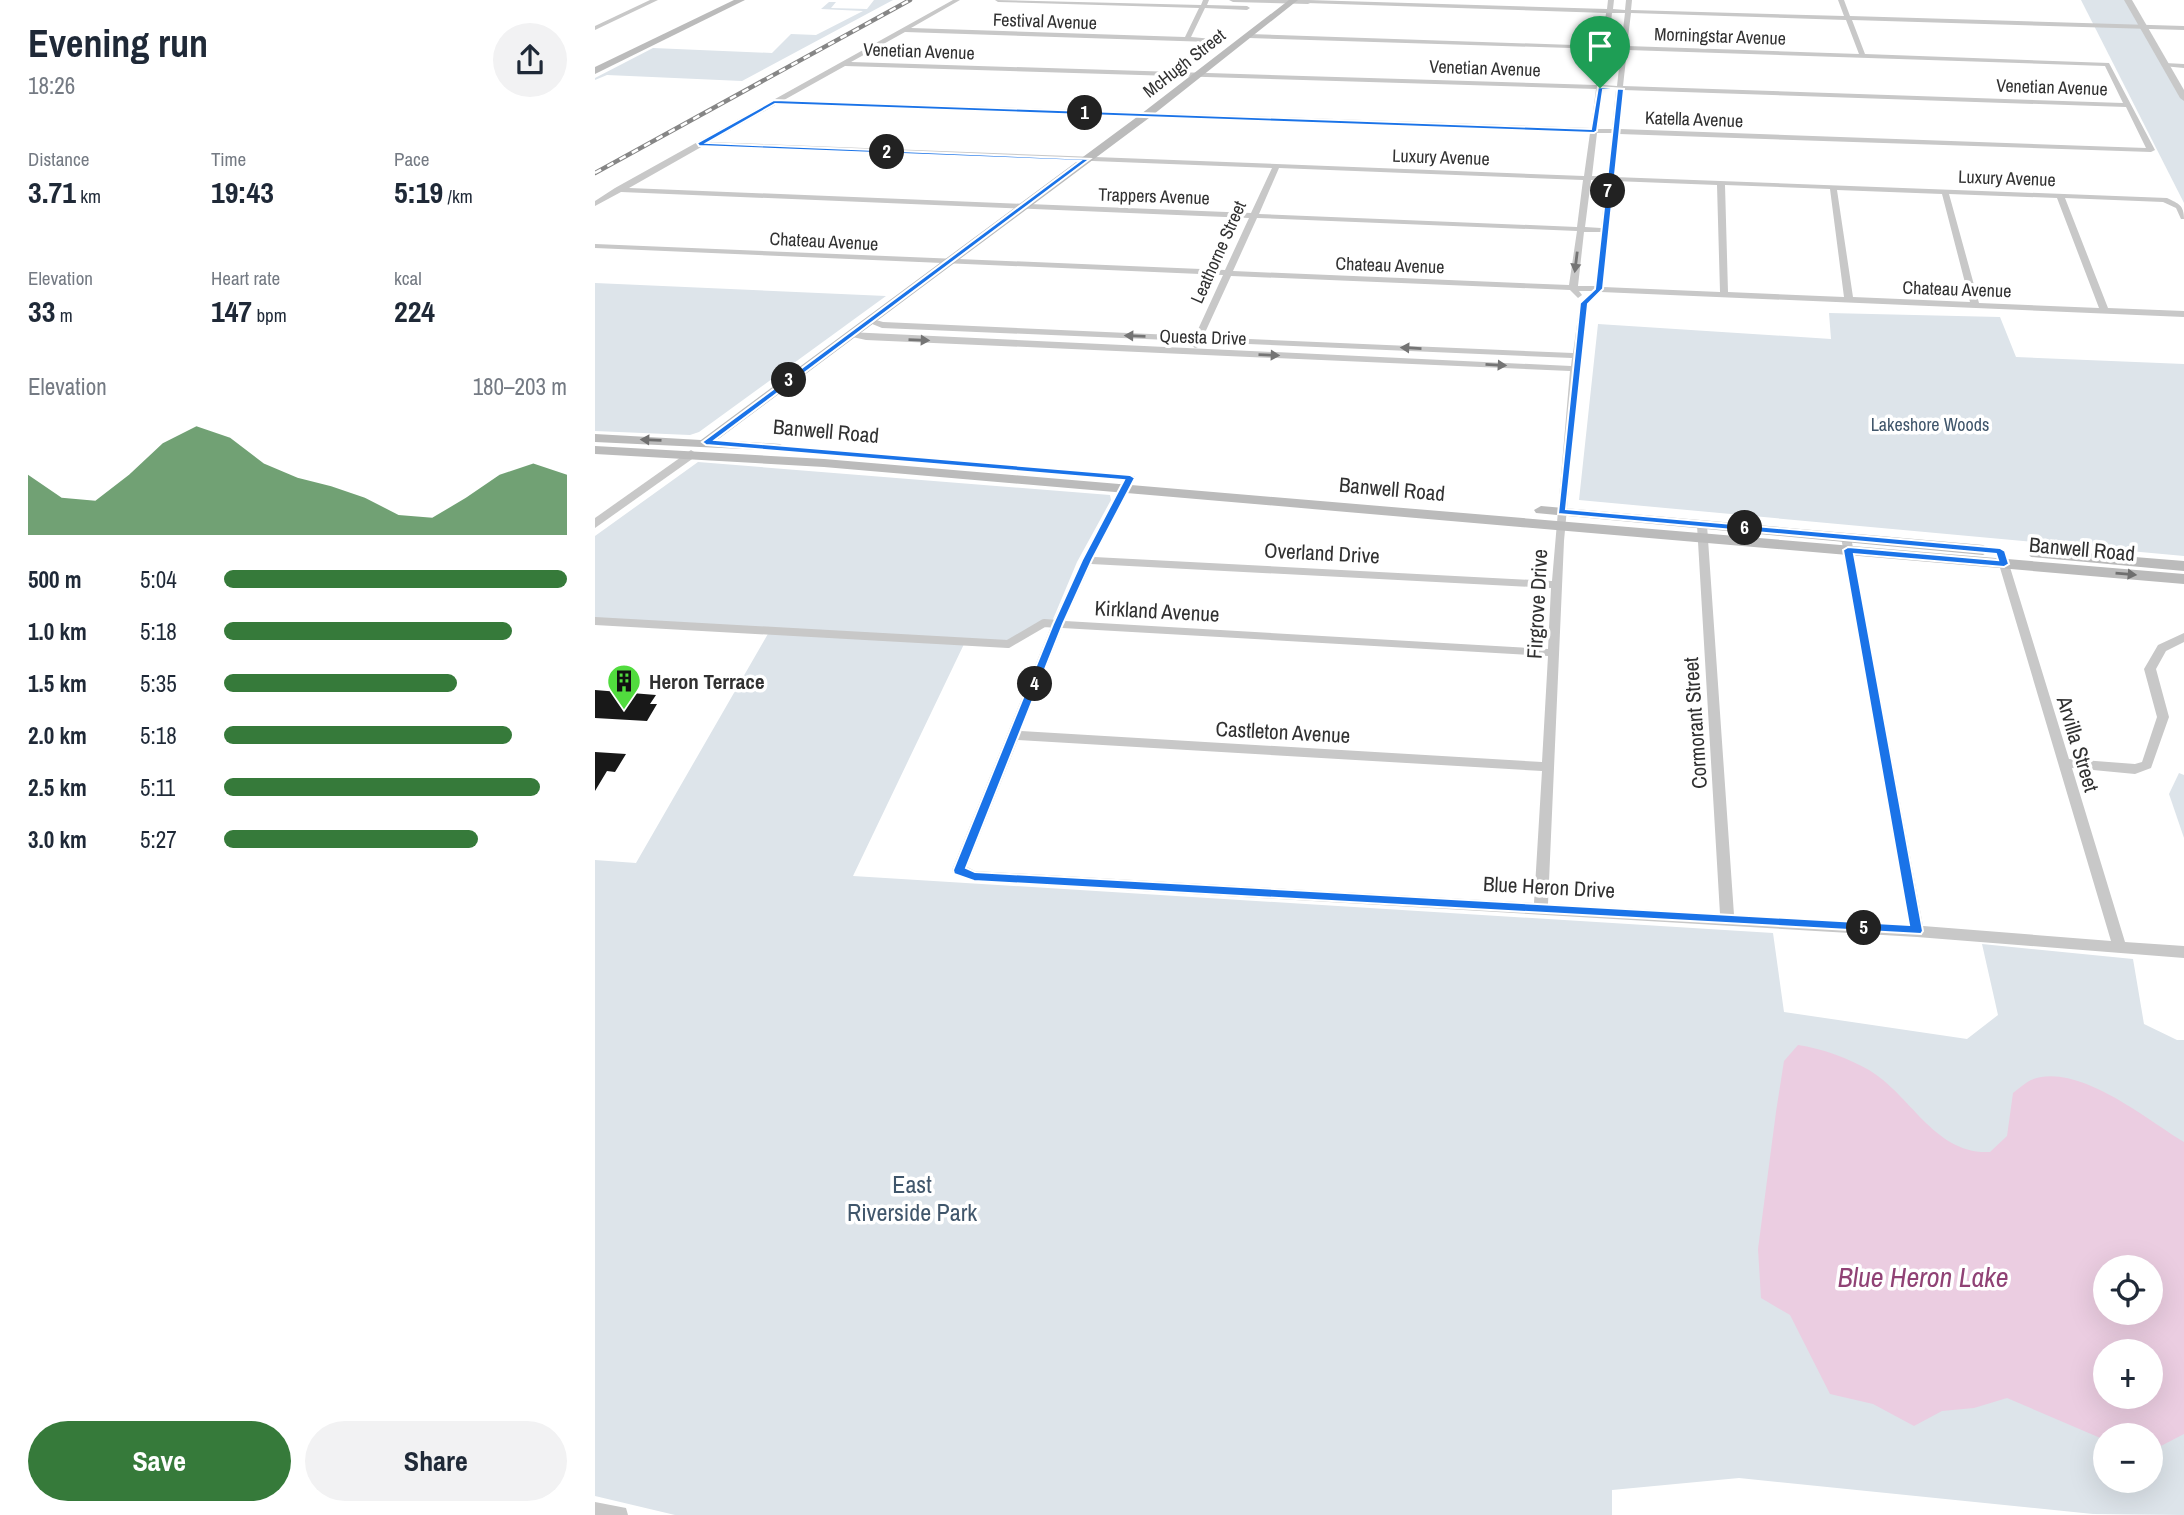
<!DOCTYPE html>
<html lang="en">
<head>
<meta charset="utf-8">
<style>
	:root { --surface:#fff; --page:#f2f2f3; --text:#1f2937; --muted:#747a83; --accent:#367a3a }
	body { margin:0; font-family:"Archivo Narrow",sans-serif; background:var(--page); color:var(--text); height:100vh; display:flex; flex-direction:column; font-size:26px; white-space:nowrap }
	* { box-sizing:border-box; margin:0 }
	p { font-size:23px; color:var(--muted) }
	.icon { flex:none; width:38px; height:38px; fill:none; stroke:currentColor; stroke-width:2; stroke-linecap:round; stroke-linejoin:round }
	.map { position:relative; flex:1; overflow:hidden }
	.drawer { display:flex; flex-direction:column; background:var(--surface); width:595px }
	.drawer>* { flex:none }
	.buttons { position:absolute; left:1498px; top:1255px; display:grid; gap:14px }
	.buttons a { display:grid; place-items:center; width:70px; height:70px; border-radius:50%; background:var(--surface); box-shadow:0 7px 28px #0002; font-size:35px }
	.pin { position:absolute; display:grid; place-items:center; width:60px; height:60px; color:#fff; margin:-72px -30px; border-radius:50% 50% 50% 0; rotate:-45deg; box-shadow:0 0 7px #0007 }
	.pin .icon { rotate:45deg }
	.km { position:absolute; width:35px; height:35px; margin:-18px; border-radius:50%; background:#222; color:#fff; font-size:19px; line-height:35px; text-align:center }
	.round { display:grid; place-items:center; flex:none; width:74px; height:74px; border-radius:37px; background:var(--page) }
	.summary { display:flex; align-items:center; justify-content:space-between; height:119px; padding:0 28px }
	h1 { font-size:38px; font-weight:700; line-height:52px }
	.figures { display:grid; grid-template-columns:repeat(3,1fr); gap:10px; height:119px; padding:7px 28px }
	.figures div { display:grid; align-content:center }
	.figures b { font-size:30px; font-weight:700 }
	.figures small { font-size:19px; font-weight:400 }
	.figures p { font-size:19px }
	.chart { height:196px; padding:14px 28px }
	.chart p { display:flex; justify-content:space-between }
	.chart svg { width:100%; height:126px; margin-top:7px; fill:var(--accent); opacity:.7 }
	.button { display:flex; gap:14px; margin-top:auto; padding:14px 28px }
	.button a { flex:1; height:80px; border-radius:42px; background:var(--accent); color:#fff; font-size:28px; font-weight:700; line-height:80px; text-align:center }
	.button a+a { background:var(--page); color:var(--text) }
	ul { padding:0 28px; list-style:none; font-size:23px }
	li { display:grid; grid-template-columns:112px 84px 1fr; align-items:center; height:52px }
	li i { height:18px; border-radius:9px; background:var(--accent) }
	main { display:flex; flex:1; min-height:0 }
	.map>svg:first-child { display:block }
</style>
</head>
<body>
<main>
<section class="drawer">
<div class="summary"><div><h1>Evening run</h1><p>18:26</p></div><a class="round"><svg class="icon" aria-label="share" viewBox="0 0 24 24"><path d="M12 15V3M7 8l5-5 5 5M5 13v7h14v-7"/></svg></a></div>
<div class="figures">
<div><p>Distance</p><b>3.71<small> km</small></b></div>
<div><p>Time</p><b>19:43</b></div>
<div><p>Pace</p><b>5:19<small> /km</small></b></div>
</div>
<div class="figures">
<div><p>Elevation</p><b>33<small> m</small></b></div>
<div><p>Heart rate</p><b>147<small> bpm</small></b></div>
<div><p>kcal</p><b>224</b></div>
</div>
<div class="chart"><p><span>Elevation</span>180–203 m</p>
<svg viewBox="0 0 160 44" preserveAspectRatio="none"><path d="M0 44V23L10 31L20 32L30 23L40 12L50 6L60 10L70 19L80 24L90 27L100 31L110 37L120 38L130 31L140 23L150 19L160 23V44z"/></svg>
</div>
<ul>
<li><b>500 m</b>5:04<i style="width:100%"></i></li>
<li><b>1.0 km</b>5:18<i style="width:84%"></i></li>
<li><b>1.5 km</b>5:35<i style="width:68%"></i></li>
<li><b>2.0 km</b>5:18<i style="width:84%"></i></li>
<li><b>2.5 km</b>5:11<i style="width:92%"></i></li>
<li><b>3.0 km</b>5:27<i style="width:74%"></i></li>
</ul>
<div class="button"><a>Save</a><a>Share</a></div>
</section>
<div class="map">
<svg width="1589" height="1515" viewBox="0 0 1589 1515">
	<rect width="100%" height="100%" fill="#fff"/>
	<!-- green -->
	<g fill="#dde4ea" fill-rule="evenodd">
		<path d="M279,0H298L147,81L12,75L0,80V78L58,48L177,53L196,34L221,35L268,11L226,9L234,2H241L236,8L272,9Z"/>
		<path d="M1486,0H1533L1589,98V203Z"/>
		<path d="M0,283L291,296L104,432L95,435L0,431Z"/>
		<path d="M1234,313L1405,317L1421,357L1589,364V556L984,500L1003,324L1236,339Z"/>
		<path d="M103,462L515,495L516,500L482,562L456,624L413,644L370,642L258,876L1178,933L1189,1012L1372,1039L1403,1015L1387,944L1538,959L1549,1024L1582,1040H1589V1515L1498,1514L1144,1478L1017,1490V1515H80L0,1496V860L41,863L174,632L0,621V536ZM1510,1267H1556V1312H1510ZM1510,1351H1556V1396H1510ZM1510,1435H1556V1480H1510Z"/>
		<path d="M1584,773L1589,775V838L1574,794Z"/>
	</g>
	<!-- water -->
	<path fill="#ebcde1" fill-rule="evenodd" d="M1203,1045C1226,1048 1255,1059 1274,1070C1316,1095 1340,1155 1395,1152L1412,1136L1418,1093C1423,1089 1430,1083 1436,1080C1482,1061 1552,1120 1589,1142V1434L1562,1448L1556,1447V1435H1510V1440L1412,1398L1379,1408L1347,1411L1319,1426L1278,1404L1235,1394L1195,1315L1166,1298L1163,1249L1181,1112L1189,1061ZM1510,1267H1556V1312H1510ZM1510,1351H1556V1396H1510Z"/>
	<!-- building -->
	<g fill="#181818">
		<path d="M0,690L61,695L55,704H62L52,721L0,718Z"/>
		<path d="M0,752L31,754L20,772L12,771L0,791Z"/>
	</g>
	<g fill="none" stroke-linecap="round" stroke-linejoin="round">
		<!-- pedestrian -->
		<path stroke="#c8c8c8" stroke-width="8" d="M0,621L413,644L449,623L463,624"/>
		<!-- minor -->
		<g fill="#c8c8c8" fill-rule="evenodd">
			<path d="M55,0H63L0,30V26Z"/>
			<path d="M358,0H365L316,28L590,37L604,8L403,2L400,0L606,5L608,0H614L612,5L652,6L655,8L652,10L610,8L596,37L618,39L616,42L310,32L256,62L1001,85L1006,49L654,38L651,36L654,34L1007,46L1011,13L711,3L713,0L1012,9L1013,0H1019L1018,9L1030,10L1031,0H1037L1036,10L1249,16L1243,0H1249L1255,16L1589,26V30L1257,20L1270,54L1514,63L1560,150L1556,152L1024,134L1019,177L1572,198C1584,204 1589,205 1589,219H1586L1581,208L1568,202L1470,198L1513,308L1589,311V317L1006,292L993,304L984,376L969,541L953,904L1125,914L1102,525L1107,522L1112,525L1139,915L1314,925L1246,537L1251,534L1256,537L1328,926L1516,941L1400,551L1401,549L1405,548L1410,551L1474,759L1540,764L1547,762L1562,717L1549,669L1563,645L1589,633V642L1571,651L1561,669L1574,717L1556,768L1540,774L1477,768L1530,942L1589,946V958L1322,937L379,881L359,874L357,870L457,624L487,560L531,476H539L540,478L499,557L957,581L975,371L271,340L253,336V332L976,366L977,358L606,342L603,347L600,348L596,345L597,341L287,328L270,321L274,318L288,322L600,336L628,275L0,248V244L630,270L654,218L26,192L0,206V201L20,188ZM1017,13H1030L1026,46H1013ZM1036,13L1251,20L1264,54L1032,46ZM1013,50H1026L1022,86L1008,85ZM1032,50L1510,66L1528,103L1028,86ZM250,66L1001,89L996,128L189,100ZM1008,89L1021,90L1017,129H1003ZM1028,90L1531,107L1551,148L1024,129ZM182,104L995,133L989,176L115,142ZM1002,133H1017L1012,176H997ZM108,146L677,168L656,213L34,188ZM684,168L988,180L982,227L664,214ZM996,180L1011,181L1006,228L990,227ZM1019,181L1122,185L1125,292L1008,287ZM1130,185L1235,189L1249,297L1133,292ZM1242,190L1347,194L1375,302L1258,297ZM1354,194L1462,198L1504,308L1384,303ZM662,218L982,231L974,285L638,271ZM989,232H1006L1000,286H983ZM636,276L975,290L983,298L987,295L984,291H997L985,303L978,353L608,337ZM496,564L956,588L953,649L470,621ZM467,628L953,656L947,762L426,731ZM423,740L947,771L939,903L380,871L372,867Z"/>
			<path d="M1570,63L1589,64V68L1568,66L1567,65Z"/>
			<path d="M0,1502L31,1508L33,1515H0Z"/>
		</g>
		<!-- tertiary -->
		<g fill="#c8c8c8" fill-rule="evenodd">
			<path d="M634,0H714L717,2L713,4L638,2Z"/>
			<path d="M1529,0H1537L1589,90V101L1585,98Z"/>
			<path d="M96,450L102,454L100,457L0,528V518Z"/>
		</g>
		<!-- secondary -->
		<g fill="#bbb" fill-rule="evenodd">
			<path d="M139,0H150L0,74V67Z"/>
			<path d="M694,0H703L554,118L122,440L185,444L192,448L190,451L0,442V434L106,440L546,114Z"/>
			<path d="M0,446L229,459L1589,574V584L229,467L0,454Z"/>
			<path d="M946,506L1388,545L1396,550L1388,555L941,513L939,510Z"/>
			<path d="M1441,549L1589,561V571L1436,557L1433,554Z"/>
		</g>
		<!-- rail casing -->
		<g stroke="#868686" stroke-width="4.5">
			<path id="rail" d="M0,173L315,0"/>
		</g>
		<!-- rail -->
		<use href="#rail" stroke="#fff" stroke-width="2.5" stroke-dasharray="7" stroke-linecap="butt"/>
	</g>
	<!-- one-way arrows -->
	<defs><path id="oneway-solid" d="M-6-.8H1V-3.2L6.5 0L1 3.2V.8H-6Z" transform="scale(1.75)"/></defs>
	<g fill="#757575">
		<use href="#oneway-solid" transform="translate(981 262) rotate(97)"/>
		<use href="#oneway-solid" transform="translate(540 336) rotate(-178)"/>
		<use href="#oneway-solid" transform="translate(324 340) rotate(2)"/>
		<use href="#oneway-solid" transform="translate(816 348) rotate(-177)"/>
		<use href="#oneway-solid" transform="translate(674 355) rotate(2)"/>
		<use href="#oneway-solid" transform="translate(901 365) rotate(3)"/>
	</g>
	<g fill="#6f6f6f">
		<use href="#oneway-solid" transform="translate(56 440) rotate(-178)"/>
		<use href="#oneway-solid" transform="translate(1531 574) rotate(5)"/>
	</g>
	<!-- route -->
	<path fill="#1a73e8" stroke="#fff" stroke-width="2" fill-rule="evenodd" d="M1003,87L1029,89L1008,289L993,304L971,509L1405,548L1410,551L1414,564L1409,567L1259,554L1328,931L1326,934L379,881L359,874L358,870L458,624L487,560L529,480L111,445L107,442L485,161L104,146L102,143L179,100L996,129ZM1008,90H1022L1000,289L985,303L963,514L1401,554L1403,560L1253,547L1248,550L1314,925L380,872L371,868L468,624L497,560L540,478L535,475L120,440L495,159L112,143L180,104L999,133L1002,131Z"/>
	<!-- icons -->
	<defs>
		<g id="building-pin" transform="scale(1.75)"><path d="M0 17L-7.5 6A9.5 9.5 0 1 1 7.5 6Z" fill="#51dc3e" stroke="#fff"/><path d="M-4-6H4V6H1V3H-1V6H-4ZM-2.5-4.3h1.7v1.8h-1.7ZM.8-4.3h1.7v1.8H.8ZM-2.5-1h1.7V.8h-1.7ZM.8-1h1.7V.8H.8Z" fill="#111"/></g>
	</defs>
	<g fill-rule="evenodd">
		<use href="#building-pin" x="29" y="681"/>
	</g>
	<g text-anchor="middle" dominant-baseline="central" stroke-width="7" stroke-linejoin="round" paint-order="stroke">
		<!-- far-street labels -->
		<g font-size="18" fill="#313131" stroke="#fff">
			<text transform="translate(450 21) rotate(2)">Festival Avenue</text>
			<text transform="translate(1125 36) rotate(2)">Morningstar Avenue</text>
			<text transform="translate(324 51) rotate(2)">Venetian Avenue</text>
			<text transform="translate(589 63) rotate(-38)">McHugh Street</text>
			<text transform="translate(890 68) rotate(2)">Venetian Avenue</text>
			<text transform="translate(1457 87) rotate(2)">Venetian Avenue</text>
			<text transform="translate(1099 119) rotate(2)">Katella Avenue</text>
			<text transform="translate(846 157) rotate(2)">Luxury Avenue</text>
			<text transform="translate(1412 178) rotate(2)">Luxury Avenue</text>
			<text transform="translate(559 196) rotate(2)">Trappers Avenue</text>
			<text transform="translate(229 241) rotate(3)">Chateau Avenue</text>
			<text transform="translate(623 252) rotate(-66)">Leathorne Street</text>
			<text transform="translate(795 265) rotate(2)">Chateau Avenue</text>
			<text transform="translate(1362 289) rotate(2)">Chateau Avenue</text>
			<text transform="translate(608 337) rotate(2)">Questa Drive</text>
		</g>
		<!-- far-park labels -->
		<g font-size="18" fill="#40566b" stroke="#fff">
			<text x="1335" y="424">Lakeshore Woods</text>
		</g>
		<!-- street labels -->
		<g font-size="21" fill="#313131" stroke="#fff">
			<text transform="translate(231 431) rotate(5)">Banwell Road</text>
			<text transform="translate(797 489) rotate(5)">Banwell Road</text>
			<text transform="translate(1487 549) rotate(5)">Banwell Road</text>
			<text transform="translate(727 553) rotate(3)">Overland Drive</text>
			<text transform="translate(942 604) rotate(-87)">Firgrove Drive</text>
			<text transform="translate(562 611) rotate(3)">Kirkland Avenue</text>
			<text transform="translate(1100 723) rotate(-94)">Cormorant Street</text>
			<text transform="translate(688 732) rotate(3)">Castleton Avenue</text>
			<text transform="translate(1483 744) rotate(73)">Arvilla Street</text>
			<text transform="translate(954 887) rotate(3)">Blue Heron Drive</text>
		</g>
		<!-- poi labels -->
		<g font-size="21" font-weight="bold" fill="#313131" stroke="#fff" text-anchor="start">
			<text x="54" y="681">Heron Terrace</text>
		</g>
		<!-- near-park labels -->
		<g font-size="24" fill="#40566b" stroke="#fff">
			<text x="317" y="1184">East<tspan x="317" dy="28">Riverside Park</tspan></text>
		</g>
		<!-- near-water labels -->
		<g font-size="28" font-style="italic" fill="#904275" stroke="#fff">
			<text x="1328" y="1277">Blue Heron Lake</text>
		</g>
	</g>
</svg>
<div class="buttons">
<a><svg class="icon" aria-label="locate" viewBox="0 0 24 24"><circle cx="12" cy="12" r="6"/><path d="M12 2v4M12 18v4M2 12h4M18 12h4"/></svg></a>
<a>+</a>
<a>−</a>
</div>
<div class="pin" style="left:1005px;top:88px;background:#1e9e55"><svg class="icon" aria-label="arrive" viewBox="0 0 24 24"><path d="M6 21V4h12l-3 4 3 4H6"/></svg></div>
<b class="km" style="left:490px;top:113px">1</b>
<b class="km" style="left:292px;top:152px">2</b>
<b class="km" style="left:194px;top:380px">3</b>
<b class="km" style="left:440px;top:684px">4</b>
<b class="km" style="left:1269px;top:928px">5</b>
<b class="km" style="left:1150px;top:528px">6</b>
<b class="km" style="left:1013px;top:191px">7</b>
</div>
</main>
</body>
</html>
